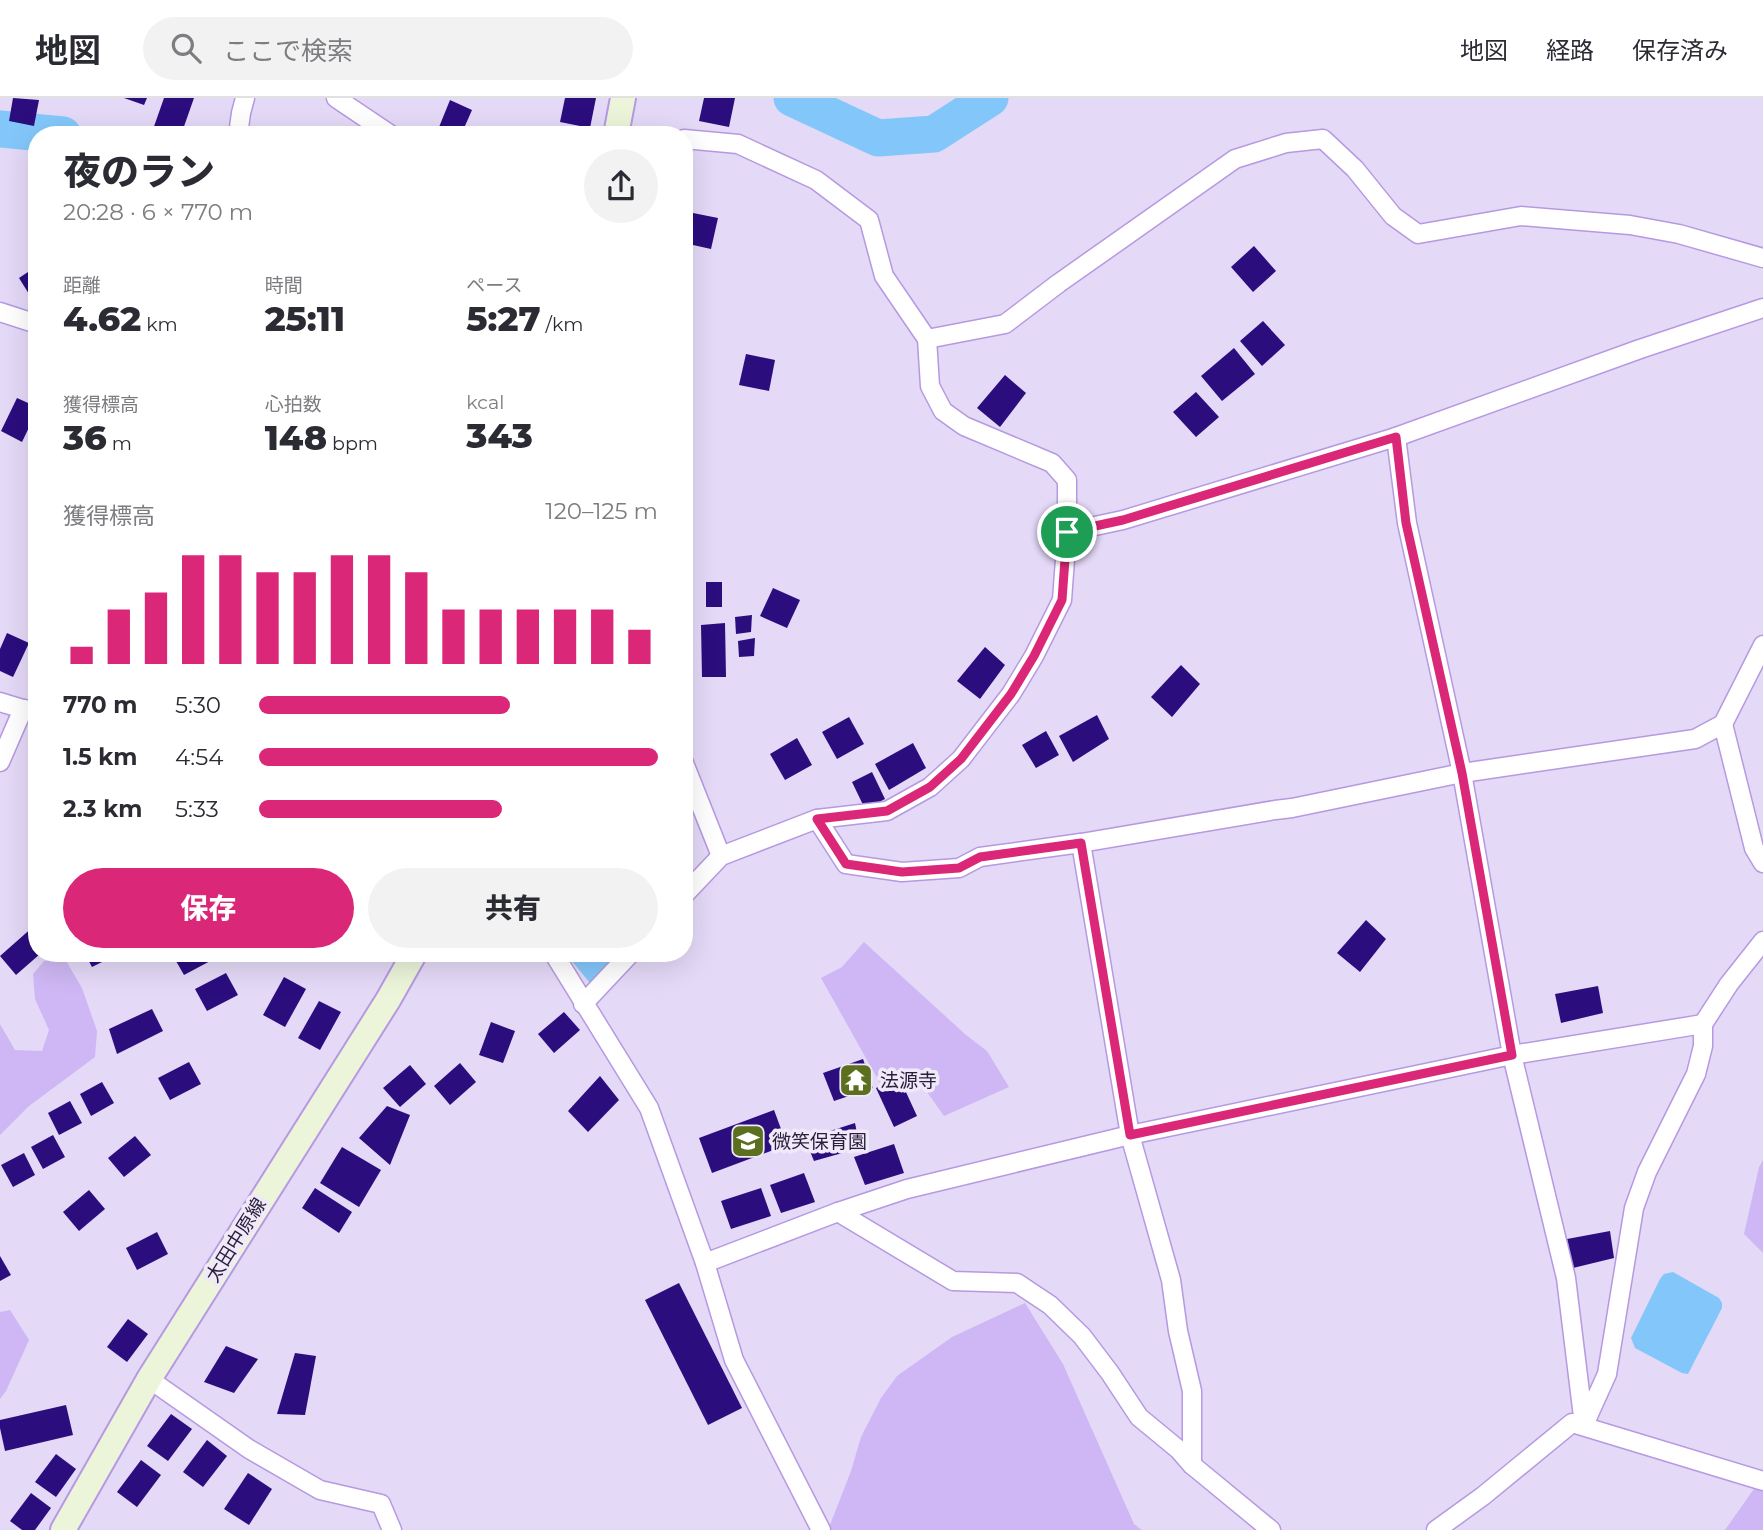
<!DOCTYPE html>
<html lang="ja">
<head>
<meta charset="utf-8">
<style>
	:root { --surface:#fff; --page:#f2f2f3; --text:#2b2b33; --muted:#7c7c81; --line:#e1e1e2; --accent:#db2777 }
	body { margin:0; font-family:Montserrat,"Noto Sans JP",sans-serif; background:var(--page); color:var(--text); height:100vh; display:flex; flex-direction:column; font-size:26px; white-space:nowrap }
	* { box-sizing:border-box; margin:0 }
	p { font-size:23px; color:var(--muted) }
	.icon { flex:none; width:38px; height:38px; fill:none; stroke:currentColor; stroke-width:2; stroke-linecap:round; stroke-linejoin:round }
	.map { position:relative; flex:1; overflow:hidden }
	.details { position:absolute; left:28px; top:28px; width:665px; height:836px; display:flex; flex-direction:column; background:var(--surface); border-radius:28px; box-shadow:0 7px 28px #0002 }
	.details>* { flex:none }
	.pin { position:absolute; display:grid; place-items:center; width:60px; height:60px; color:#fff; margin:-30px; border:4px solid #fff; border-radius:50%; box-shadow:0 2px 7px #0007 }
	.round { display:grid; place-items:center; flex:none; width:74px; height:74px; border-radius:37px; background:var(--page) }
	.head { display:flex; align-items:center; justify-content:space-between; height:119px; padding:0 35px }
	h1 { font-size:38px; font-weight:800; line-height:52px }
	.figures { display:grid; grid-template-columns:repeat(3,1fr); gap:10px; height:119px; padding:7px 35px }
	.figures div { display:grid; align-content:center }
	.figures b { font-size:35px; font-weight:800 }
	.figures small { font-size:19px; font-weight:400 }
	.figures p { font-size:19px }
	.chart { height:196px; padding:14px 35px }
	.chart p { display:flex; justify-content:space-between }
	.chart svg { width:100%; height:126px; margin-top:7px; stroke:var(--accent); stroke-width:6 }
	.cta { display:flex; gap:14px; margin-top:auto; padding:14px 35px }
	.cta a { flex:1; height:80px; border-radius:42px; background:var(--accent); color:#fff; font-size:28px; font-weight:800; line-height:80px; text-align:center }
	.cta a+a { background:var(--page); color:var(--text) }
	ul { padding:0 35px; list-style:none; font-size:23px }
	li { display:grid; grid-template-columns:112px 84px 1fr; align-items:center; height:52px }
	li i { height:18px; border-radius:9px; background:var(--accent) }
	header { display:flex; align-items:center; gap:42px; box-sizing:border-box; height:98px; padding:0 35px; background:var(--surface); border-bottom:2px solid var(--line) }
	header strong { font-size:33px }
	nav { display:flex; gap:38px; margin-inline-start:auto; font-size:24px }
	.search { width:490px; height:63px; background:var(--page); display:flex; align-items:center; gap:18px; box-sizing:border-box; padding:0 24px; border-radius:38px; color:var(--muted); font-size:26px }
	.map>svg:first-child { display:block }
</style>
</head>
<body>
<header>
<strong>地図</strong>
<div class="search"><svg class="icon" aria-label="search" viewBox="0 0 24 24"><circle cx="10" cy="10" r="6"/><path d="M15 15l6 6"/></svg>ここで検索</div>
<nav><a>地図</a><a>経路</a><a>保存済み</a></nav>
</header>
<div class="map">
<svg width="1763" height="1432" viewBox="0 0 1763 1432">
	<rect width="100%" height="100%" fill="#e4d9f7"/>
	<!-- green -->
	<g fill="#ceb7f4">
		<path d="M864,844L966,937L987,953L1009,989L944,1018L927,994L903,972L880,985L821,880L842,869Z"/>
		<path d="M65,861L82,890L97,933L95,959L29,1008L0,1037V926L15,952L42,953L49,932L35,901L33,876L44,863Z"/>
		<path d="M1763,1062V1155L1744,1136L1759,1069Z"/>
		<path d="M1025,1205L1063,1266L1134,1426L1142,1432H828L851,1373L861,1339L881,1300L897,1278L952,1239Z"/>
		<path d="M10,1212L29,1242L6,1293L0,1301V1214Z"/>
		<path d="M1763,1378V1432H1725Z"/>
	</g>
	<!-- water -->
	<g fill="#83c7fa">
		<path d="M566,856H617L590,885Z"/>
		<path d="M1673,1174L1719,1200L1722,1205V1210L1688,1276L1682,1275L1635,1250L1631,1240L1660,1181L1664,1176Z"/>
	</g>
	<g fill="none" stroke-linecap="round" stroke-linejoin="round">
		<!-- river -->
		<g stroke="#83c7fa" stroke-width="37">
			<path d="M792,0L878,40L934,36L990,0"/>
			<path d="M0,31L63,37"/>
		</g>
	</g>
	<!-- building -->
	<g fill="#2b0d7e">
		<path d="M13,0L39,2L34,28L9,23Z"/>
		<path d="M124,0H147L144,7Z"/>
		<path d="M164,0H194L181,37H151Z"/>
		<path d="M565,0H596L590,30L560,24Z"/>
		<path d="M704,0H735L729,29L699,23Z"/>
		<path d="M450,2L472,12L461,37H442L437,34Z"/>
		<path d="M688,114L718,120L711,151L684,145V133Z"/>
		<path d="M1254,148L1276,173L1253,194L1231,169Z"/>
		<path d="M37,168V202L34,204L19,180Z"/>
		<path d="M1263,223L1285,247L1262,268L1240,243Z"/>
		<path d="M1234,250L1255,276L1222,303L1201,278Z"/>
		<path d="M746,256L775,262L769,293L739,287Z"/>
		<path d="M1005,277L1026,295L1000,329L977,310Z"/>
		<path d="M1196,294L1219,319L1196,339L1173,314Z"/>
		<path d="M17,300L37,309V313L22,344L1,333Z"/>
		<rect x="706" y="484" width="16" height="25"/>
		<path d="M773,490L800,502L787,530L760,518Z"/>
		<path d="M752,517L751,534L736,536L735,519Z"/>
		<path d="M725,525L726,579H702L701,527Z"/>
		<path d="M7,535L29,545L13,579L0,573V551Z"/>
		<path d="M755,540L754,558L739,559L738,543Z"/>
		<path d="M985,549L1005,567L980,601L957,583Z"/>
		<path d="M1181,567L1200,586L1172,619L1151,599Z"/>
		<path d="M1097,617L1109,641L1073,664L1059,638Z"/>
		<path d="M849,619L864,646L837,661L822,634Z"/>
		<path d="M1046,633L1059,657L1036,670L1022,647Z"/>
		<path d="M797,640L812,667L785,682L770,656Z"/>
		<path d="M913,645L926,670L889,692L875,666Z"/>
		<path d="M872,674L885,701L865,711L852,684Z"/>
		<path d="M1366,822L1386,841L1360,874L1337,855Z"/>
		<path d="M34,828L37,831V856H40L16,877L0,858Z"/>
		<path d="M85,856H118L92,869Z"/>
		<path d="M172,856H212L214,861L184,877Z"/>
		<path d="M226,875L238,897L207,913L195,891Z"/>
		<path d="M284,879L306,891L285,929L263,917Z"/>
		<path d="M1598,888L1603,915L1561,925L1555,896Z"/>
		<path d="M319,903L341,914L320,952L298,940Z"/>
		<path d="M152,911L163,933L117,956L109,931Z"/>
		<path d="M564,914L580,932L554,955L538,936Z"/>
		<path d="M491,924L515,933L503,965L479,957Z"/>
		<path d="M863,961L873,990L834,1003L823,975Z"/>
		<path d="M189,964L201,986L170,1002L158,980Z"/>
		<path d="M460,965L476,984L450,1007L434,988Z"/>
		<path d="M410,967L426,986L400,1009L383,990Z"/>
		<path d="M600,978L619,1002L588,1034L568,1013Z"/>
		<path d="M899,979L917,1018L894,1029L876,990Z"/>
		<path d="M102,984L114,1005L91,1018L80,996Z"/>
		<path d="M70,1003L82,1025L59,1037L48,1015Z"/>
		<path d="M387,1008L410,1017L390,1067L359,1040Z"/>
		<path d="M774,1012L787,1047L712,1075L699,1040Z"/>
		<path d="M855,1025L860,1050L814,1063L805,1041Z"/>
		<path d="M53,1037L65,1059L43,1071L31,1049Z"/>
		<path d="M135,1038L151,1057L124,1079L108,1060Z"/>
		<path d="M894,1046L904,1075L865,1087L854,1059Z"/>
		<path d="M342,1049L381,1072L359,1109L320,1085Z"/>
		<path d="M24,1055L35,1077L13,1089L1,1067Z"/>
		<path d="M804,1075L815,1104L781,1115L770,1087Z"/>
		<path d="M315,1090L352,1114L339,1135L302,1110Z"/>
		<path d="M761,1090L771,1118L731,1131L721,1103Z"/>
		<path d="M89,1092L105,1111L79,1133L63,1114Z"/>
		<path d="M1610,1133L1614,1160L1573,1170L1567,1141Z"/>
		<path d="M157,1134L168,1156L137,1172L126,1150Z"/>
		<path d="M0,1158L11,1177L0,1183Z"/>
		<path d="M679,1185L742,1310L708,1327L645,1202Z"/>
		<path d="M128,1221L148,1236L127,1264L107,1249Z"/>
		<path d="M226,1248L258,1261L234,1295L204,1284Z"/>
		<path d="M295,1255L316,1258L305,1317L277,1316Z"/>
		<path d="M66,1307L73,1337L5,1353L0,1330V1322Z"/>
		<path d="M171,1316L192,1331L168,1363L147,1348Z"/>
		<path d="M207,1342L227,1358L203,1389L183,1374Z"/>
		<path d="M56,1356L76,1371L56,1399L35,1384Z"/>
		<path d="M141,1362L161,1377L137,1409L117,1394Z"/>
		<path d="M248,1375L272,1391L249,1427L224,1411Z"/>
		<path d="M31,1395L51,1410L35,1432H22L10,1423Z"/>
	</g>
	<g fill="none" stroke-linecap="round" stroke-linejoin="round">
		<!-- street casing -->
		<g stroke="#b699e1" stroke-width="21">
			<g id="street">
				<path d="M336,0L391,37"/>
				<path d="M238,37L241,15L245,0"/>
				<path d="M684,41L738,46L816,82L869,122L884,178L927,241L930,288L943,313L964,328L1052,365L1067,382V434L1062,502L1034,558L1011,596L961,661L930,689L887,713L817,721L721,758L684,797"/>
				<path d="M0,214L37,226"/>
				<path d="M927,241L1005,226L1059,185L1235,61L1286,45L1323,41L1355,71L1393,118L1418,136L1521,118L1630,127L1679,136L1763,160"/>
				<path d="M1396,339L1407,425L1462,675L1512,957L1566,1180L1584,1327"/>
				<path d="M1067,434L1123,422L1396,339L1640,251L1763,210"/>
				<path d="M0,604L23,611L37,613"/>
				<path d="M1723,626L1754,750L1763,765"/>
				<path d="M0,664L23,611"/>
				<path d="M684,665L721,758"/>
				<path d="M817,721L846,766L902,774L959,770L980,759L1081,745L1275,712L1292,710L1462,675L1695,641L1723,626L1763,547"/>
				<path d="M1081,745L1130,1037L1171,1182L1178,1233L1192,1293V1367"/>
				<path d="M554,856L649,1010L705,1165L734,1262L821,1432"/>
				<path d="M583,906L630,856"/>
				<path d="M838,1114L953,1183L1017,1185L1050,1207L1082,1238L1110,1275L1139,1319L1179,1352L1192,1367L1271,1432"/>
				<path d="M705,1165L838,1114L907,1091L1130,1037L1512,957L1703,926"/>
				<path d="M149,1281L249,1351L320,1392L381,1406L392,1432"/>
				<path d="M1584,1327L1607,1276L1634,1110L1647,1074L1696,976L1703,948V926L1729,886L1763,843"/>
				<path d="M1436,1432L1483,1398L1572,1325L1763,1383"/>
			</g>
		</g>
		<!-- secondary casing -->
		<g stroke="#b699e1" stroke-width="28">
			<g id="secondary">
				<path d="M616,37L623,0"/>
				<path d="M63,1432L149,1281L388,902L414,856"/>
			</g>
		</g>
		<!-- street -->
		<use href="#street" stroke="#fff" stroke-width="18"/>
		<!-- secondary -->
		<use href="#secondary" stroke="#ecf4da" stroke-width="24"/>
	</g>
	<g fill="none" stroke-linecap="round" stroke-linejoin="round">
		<!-- route casing -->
		<g stroke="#fff" stroke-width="14">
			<path id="route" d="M1396,339L1406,425L1462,675L1512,957L1130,1037L1081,745L980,759L959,770L902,774L846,766L817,721L887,713L930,689L961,661L1011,596L1034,558L1062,502L1067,434L1123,422Z"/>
		</g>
		<!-- route -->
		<use href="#route" stroke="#db2777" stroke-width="9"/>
	</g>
	<!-- icons -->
	<defs>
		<g id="temple-square" transform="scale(1.75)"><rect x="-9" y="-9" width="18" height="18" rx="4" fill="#5c6f1e" stroke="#efe9f9"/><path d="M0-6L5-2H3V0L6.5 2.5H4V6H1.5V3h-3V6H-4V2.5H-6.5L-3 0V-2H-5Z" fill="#fff"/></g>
		<g id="school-square" transform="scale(1.75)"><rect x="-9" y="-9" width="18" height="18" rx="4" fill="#5c6f1e" stroke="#efe9f9"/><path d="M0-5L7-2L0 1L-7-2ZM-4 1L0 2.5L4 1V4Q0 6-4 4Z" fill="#fff"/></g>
	</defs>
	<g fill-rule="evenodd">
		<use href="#temple-square" x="856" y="982"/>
		<use href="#school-square" x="748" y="1043"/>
	</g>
	<g text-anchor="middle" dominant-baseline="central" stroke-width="7" stroke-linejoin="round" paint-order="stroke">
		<!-- poi labels -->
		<g font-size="19" fill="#291e3a" stroke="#efe9f9" text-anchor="start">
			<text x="880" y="982">法源寺</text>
			<text x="772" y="1043">微笑保育園</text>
		</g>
		<!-- street labels -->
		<g font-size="19" fill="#291e3a" stroke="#efe9f9">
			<text transform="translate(236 1142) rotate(-58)">太田中原線</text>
		</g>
	</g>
</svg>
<div class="pin" style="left:1067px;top:434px;background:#1e9e55"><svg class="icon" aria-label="arrive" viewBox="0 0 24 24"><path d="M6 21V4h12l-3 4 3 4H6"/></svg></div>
<section class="details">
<div class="head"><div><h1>夜のラン</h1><p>20:28 · 6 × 770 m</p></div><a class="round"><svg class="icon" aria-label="share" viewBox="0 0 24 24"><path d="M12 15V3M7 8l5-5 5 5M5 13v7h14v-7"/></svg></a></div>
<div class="figures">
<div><p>距離</p><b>4.62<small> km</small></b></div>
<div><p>時間</p><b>25:11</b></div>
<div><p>ペース</p><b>5:27<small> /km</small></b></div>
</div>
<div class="figures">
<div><p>獲得標高</p><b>36<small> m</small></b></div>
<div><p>心拍数</p><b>148<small> bpm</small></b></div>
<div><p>kcal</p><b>343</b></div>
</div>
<div class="chart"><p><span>獲得標高</span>120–125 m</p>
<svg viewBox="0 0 160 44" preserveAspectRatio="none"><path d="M5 44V38M15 44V25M25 44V19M35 44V6M45 44V6M55 44V12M65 44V12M75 44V6M85 44V6M95 44V12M105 44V25M115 44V25M125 44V25M135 44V25M145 44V25M155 44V32"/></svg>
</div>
<ul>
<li><b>770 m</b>5:30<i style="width:63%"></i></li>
<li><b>1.5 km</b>4:54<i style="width:100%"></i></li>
<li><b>2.3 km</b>5:33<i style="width:61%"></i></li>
</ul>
<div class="cta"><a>保存</a><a>共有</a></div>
</section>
</div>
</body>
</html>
